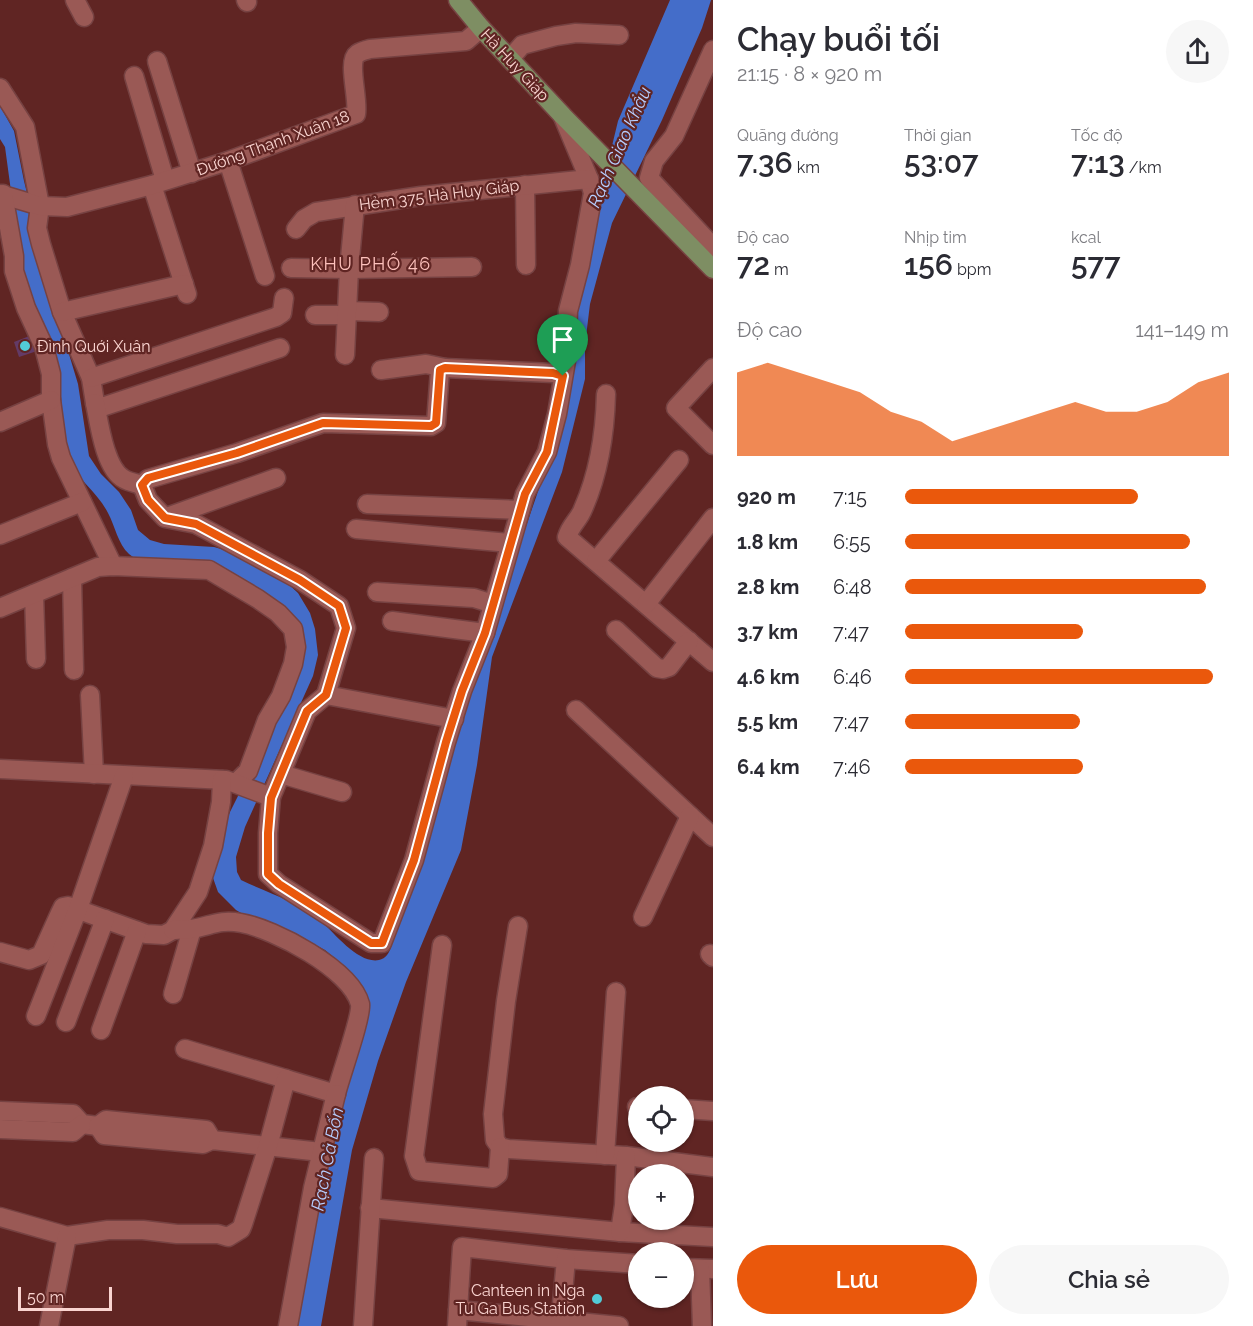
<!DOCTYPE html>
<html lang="vi">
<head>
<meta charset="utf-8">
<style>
	:root { --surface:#fff; --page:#f7f7f7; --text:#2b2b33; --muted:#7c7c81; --accent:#ea580c }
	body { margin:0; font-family:Raleway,sans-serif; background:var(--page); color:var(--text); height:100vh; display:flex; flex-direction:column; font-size:22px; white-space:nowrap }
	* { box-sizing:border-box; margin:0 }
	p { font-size:20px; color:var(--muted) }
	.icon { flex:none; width:33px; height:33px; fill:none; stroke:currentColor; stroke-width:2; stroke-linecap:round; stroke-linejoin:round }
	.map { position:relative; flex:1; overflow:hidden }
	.details { display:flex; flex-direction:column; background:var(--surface); width:540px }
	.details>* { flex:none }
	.tools { position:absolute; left:628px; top:1086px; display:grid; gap:12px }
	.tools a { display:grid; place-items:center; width:66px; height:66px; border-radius:50%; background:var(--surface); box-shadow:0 2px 4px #0004; font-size:30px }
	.scale { position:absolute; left:18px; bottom:15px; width:94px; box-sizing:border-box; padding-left:6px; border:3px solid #fad4d0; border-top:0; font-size:16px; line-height:21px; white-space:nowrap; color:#fad4d0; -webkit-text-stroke:4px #602523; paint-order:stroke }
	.pin { position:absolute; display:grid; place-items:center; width:51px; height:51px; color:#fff; margin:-62px -26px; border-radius:50% 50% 50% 0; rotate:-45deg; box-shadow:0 0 6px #0007 }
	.pin .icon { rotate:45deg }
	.round { display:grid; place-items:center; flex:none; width:63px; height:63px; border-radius:32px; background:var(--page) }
	.headline { display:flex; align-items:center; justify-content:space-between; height:102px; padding:0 24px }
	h1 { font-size:33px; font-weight:600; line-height:45px }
	.metrics { display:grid; grid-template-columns:repeat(3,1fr); gap:9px; height:102px; padding:6px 24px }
	.metrics div { display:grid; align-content:center }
	.metrics b { font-size:30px; font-weight:600 }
	.metrics small { font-size:16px; font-weight:400 }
	.metrics p { font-size:16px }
	.chart { height:168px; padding:12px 24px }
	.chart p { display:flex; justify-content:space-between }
	.chart svg { width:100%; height:108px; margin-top:6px; fill:var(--accent); opacity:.7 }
	.cta { display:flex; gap:12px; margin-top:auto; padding:12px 24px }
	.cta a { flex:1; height:69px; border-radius:36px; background:var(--accent); color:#fff; font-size:24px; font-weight:600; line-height:69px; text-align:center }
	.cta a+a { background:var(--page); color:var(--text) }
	ul { padding:0 24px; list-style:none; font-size:20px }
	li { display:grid; grid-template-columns:96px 72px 1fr; align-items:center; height:45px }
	li i { height:15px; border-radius:8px; background:var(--accent) }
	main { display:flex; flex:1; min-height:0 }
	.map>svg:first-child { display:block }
</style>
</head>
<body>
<main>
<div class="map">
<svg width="713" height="1326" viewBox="0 0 713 1326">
	<rect width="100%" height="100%" fill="#602523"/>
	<!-- water -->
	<path fill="#446dc9" d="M670,0H711L702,28L662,120L612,223L590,304L585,345V379L562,472L492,657L477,765L461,850L406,982L378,1061L352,1150L321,1326H298L310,1238L361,989L349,970L325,950L294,934L260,924L236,910L218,892L212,875L214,853L230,812L269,734L298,647C277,618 256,578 219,567C191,559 153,574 129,554C118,544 115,526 108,513C98,493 78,479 66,459L21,265L5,147L0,139V106L14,131L24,181L59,321L78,384L89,456L101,474L119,492L131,510L138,530L150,540L164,544L214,547L245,556L274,571L298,593L310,613L315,629L318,655L313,676L245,827L236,857L237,872L241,880C268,893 300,902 323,923C336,935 359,964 379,960C393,957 393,937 395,925L495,617L558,433L568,329L618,121Z"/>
	<!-- building -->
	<path fill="#633a66" d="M32,335L37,351L19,357L14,342Z"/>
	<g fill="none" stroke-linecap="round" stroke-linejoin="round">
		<!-- minor casing -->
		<g stroke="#764242" stroke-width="21">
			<g id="minor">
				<path d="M75,0L84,17"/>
				<path d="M246,0L247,2"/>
				<path d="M713,50L674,136L654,161L649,178L713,247"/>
				<path d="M510,59L522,45L556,36L576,33L619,35"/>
				<path d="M157,61L192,173"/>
				<path d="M134,76L165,180"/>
				<path d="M0,88L25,127L40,206L37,228L41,244L62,312L91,378L95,403L102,407L280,348"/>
				<path d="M563,117L589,179L593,193L580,265L568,311L566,361L557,414L547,452L525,494L485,633L462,691L446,742L414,860L382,943H371L279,884L268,874V833L271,797L307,711L326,695L346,628L339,606L300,580L196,524L165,518L148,500L142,485L148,479L237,453L323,423L431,426L436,423L440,370L445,368L553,373L563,376"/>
				<path d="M228,161L265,276"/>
				<path d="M152,185L187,294"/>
				<path d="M525,185L526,265"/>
				<path d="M0,194L40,206L67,207L152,185L228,161L356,114C359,100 347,61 357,54C360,52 366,50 370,49L466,41L481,28"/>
				<path d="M3,194L14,256V271L26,308L44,347L51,374V400L57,444L61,458L113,566"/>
				<path d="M296,229L304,219L316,212L421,196L589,179"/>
				<path d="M291,268L349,269L472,267"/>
				<path d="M347,311L379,312"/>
				<path d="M62,312L184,284"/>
				<path d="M315,315H347"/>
				<path d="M345,355L349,269L355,205"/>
				<path d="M713,368L676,408L713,445"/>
				<path d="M381,370L426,364L445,368"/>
				<path d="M91,378L276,317L282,313L284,298"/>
				<path d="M606,394C605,433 599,473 583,509C579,520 571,524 567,537L713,662"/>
				<path d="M95,403C99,423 105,469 124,479C129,482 136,483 142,485"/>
				<path d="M0,422L51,400"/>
				<path d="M367,504L520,510"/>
				<path d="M167,517L276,478"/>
				<path d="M356,529L510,543"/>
				<path d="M0,535L82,502"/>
				<path d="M596,561L679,460"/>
				<path d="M72,578L74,670"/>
				<path d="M377,592L474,598L493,604"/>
				<path d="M34,594L36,659"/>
				<path d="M646,604L713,518"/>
				<path d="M0,608L98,567L113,566L209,570L258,599L278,613L293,629L296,647L293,664L281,696L267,720L248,771L236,783"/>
				<path d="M392,621L485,633"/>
				<path d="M616,630L657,668L663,669L669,667L689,641"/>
				<path d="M90,695L94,774"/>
				<path d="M326,695L454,719"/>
				<path d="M576,710L713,837"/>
				<path d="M0,769L226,780L271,797"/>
				<path d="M281,774L342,792"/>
				<path d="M643,917L690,816"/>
				<path d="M518,926L506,1001L493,1114L495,1140L500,1147L508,1149L626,1156L713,1167"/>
				<path d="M442,945L414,1156L419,1171L493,1178L498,1174L500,1147"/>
				<path d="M0,952L29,960L41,955L60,913L63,907L68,906L146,934L164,935L173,930L198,892L213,846L221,802L222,780"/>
				<path d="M710,954L713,957"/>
				<path d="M173,994L192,929"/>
				<path d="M36,1016L78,909L124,776"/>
				<path d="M66,1022L105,919"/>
				<path d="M101,1030L137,931"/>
				<path d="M185,1049L286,1079"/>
				<path d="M637,1107H639"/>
				<path d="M684,1109L713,1111"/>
				<path d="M0,1111L73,1114L82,1124L98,1126"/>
				<path d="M0,1129L73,1132L82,1124"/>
				<path d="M212,1140L206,1130L106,1120L98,1126L104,1135L203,1144L212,1140L321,1152"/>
				<path d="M605,1155L616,992"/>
				<path d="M370,1208L620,1232L713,1237"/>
				<path d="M0,1217L67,1236L108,1230H143L177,1234H218L228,1237L241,1229L243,1224L268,1146L286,1079L336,1094C340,1077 362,1016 360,1004C351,969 274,929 241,923C219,919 211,926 191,929C185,930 179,929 173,930"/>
				<path d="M620,1232L624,1205L626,1156"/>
				<path d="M684,1268L713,1269"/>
				<path d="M700,1269L702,1326"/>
				<path d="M458,1310L619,1326"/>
				<path d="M49,1326L67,1236"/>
				<path d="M288,1326L313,1188L336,1094"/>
				<path d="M363,1326L374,1158"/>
				<path d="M457,1326L462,1247L566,1259L639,1264"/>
				<path d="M560,1326L566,1259"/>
			</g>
		</g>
		<!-- major casing -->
		<g stroke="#764242" stroke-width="21">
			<path id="major" d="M458,0L481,28L563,116L713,269"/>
		</g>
		<!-- minor -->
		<use href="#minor" stroke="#9a5955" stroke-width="18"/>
		<!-- major -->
		<use href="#major" stroke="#7e8e63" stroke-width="18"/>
	</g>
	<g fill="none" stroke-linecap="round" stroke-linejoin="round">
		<!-- route casing -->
		<g stroke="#fff" stroke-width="12">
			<path id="route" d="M445,368L553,373L563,376L547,452L525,494L485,633L462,691L446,742L414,860L382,943H371L279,884L268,874V833L271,798L307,711L326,695L346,628L339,606L300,580L196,524L165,518L148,500L142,485L148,478L237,453L323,423L431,426L436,423L440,370Z"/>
		</g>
		<!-- route -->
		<use href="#route" stroke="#ea580c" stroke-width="8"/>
	</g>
	<!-- markers -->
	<g fill="#52cbd7" stroke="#602523" stroke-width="2">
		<circle cx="25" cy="346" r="6"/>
		<circle cx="597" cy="1299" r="6"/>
	</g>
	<g text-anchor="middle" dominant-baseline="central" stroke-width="4.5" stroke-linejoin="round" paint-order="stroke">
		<!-- street labels -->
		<g font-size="16" fill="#fad4d0" stroke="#602523">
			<text transform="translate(515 65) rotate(47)">Hà Huy Giáp</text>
			<text transform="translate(273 143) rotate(-20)">Đường Thạnh Xuân 18</text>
			<text transform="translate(439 195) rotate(-7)">Hẻm 375 Hà Huy Giáp</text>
		</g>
		<!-- poi labels -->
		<g font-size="16" fill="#fad4d0" stroke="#602523" text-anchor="start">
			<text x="37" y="346">Đình Quới Xuân</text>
			<text x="585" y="1290" text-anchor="end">Canteen in Nga<tspan x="585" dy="18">Tu Ga Bus Station</tspan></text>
		</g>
		<!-- water labels -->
		<g font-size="18" font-style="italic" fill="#b7cfff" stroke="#602523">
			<text transform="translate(619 147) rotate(-66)">Rạch Giao Khẩu</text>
			<text transform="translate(327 1159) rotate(-79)">Rạch Cả Bốn</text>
		</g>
		<!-- neighbourhood labels -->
		<g font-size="18" letter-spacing="1.5" fill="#fec2bd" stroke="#602523">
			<text x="371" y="263">KHU PHỐ 46</text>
		</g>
	</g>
</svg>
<div class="tools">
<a><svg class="icon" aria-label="locate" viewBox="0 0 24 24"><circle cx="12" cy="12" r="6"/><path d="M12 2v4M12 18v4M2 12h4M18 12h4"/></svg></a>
<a>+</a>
<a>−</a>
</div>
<div class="scale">50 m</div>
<div class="pin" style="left:563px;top:376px;background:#1e9e55"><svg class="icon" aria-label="arrive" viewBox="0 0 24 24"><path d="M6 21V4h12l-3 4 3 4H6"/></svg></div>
</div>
<section class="details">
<div class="headline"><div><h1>Chạy buổi tối</h1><p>21:15 · 8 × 920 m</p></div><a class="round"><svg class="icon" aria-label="share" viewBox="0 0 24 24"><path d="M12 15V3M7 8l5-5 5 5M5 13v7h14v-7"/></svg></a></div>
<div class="metrics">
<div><p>Quãng đường</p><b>7.36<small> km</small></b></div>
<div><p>Thời gian</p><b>53:07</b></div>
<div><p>Tốc độ</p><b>7:13<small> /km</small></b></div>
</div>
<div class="metrics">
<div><p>Độ cao</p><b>72<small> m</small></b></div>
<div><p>Nhịp tim</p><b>156<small> bpm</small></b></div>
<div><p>kcal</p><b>577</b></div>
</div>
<div class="chart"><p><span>Độ cao</span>141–149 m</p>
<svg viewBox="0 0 160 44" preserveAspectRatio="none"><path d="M0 44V10L10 6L20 10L30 14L40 18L50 26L60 30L70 38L80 34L90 30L100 26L110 22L120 26L130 26L140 22L150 14L160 10V44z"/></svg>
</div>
<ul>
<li><b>920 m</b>7:15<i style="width:72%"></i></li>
<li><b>1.8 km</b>6:55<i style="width:88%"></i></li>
<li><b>2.8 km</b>6:48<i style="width:93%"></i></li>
<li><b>3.7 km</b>7:47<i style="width:55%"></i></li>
<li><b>4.6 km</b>6:46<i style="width:95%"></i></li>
<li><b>5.5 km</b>7:47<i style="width:54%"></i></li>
<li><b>6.4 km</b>7:46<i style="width:55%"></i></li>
</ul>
<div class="cta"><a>Lưu</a><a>Chia sẻ</a></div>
</section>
</main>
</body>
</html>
